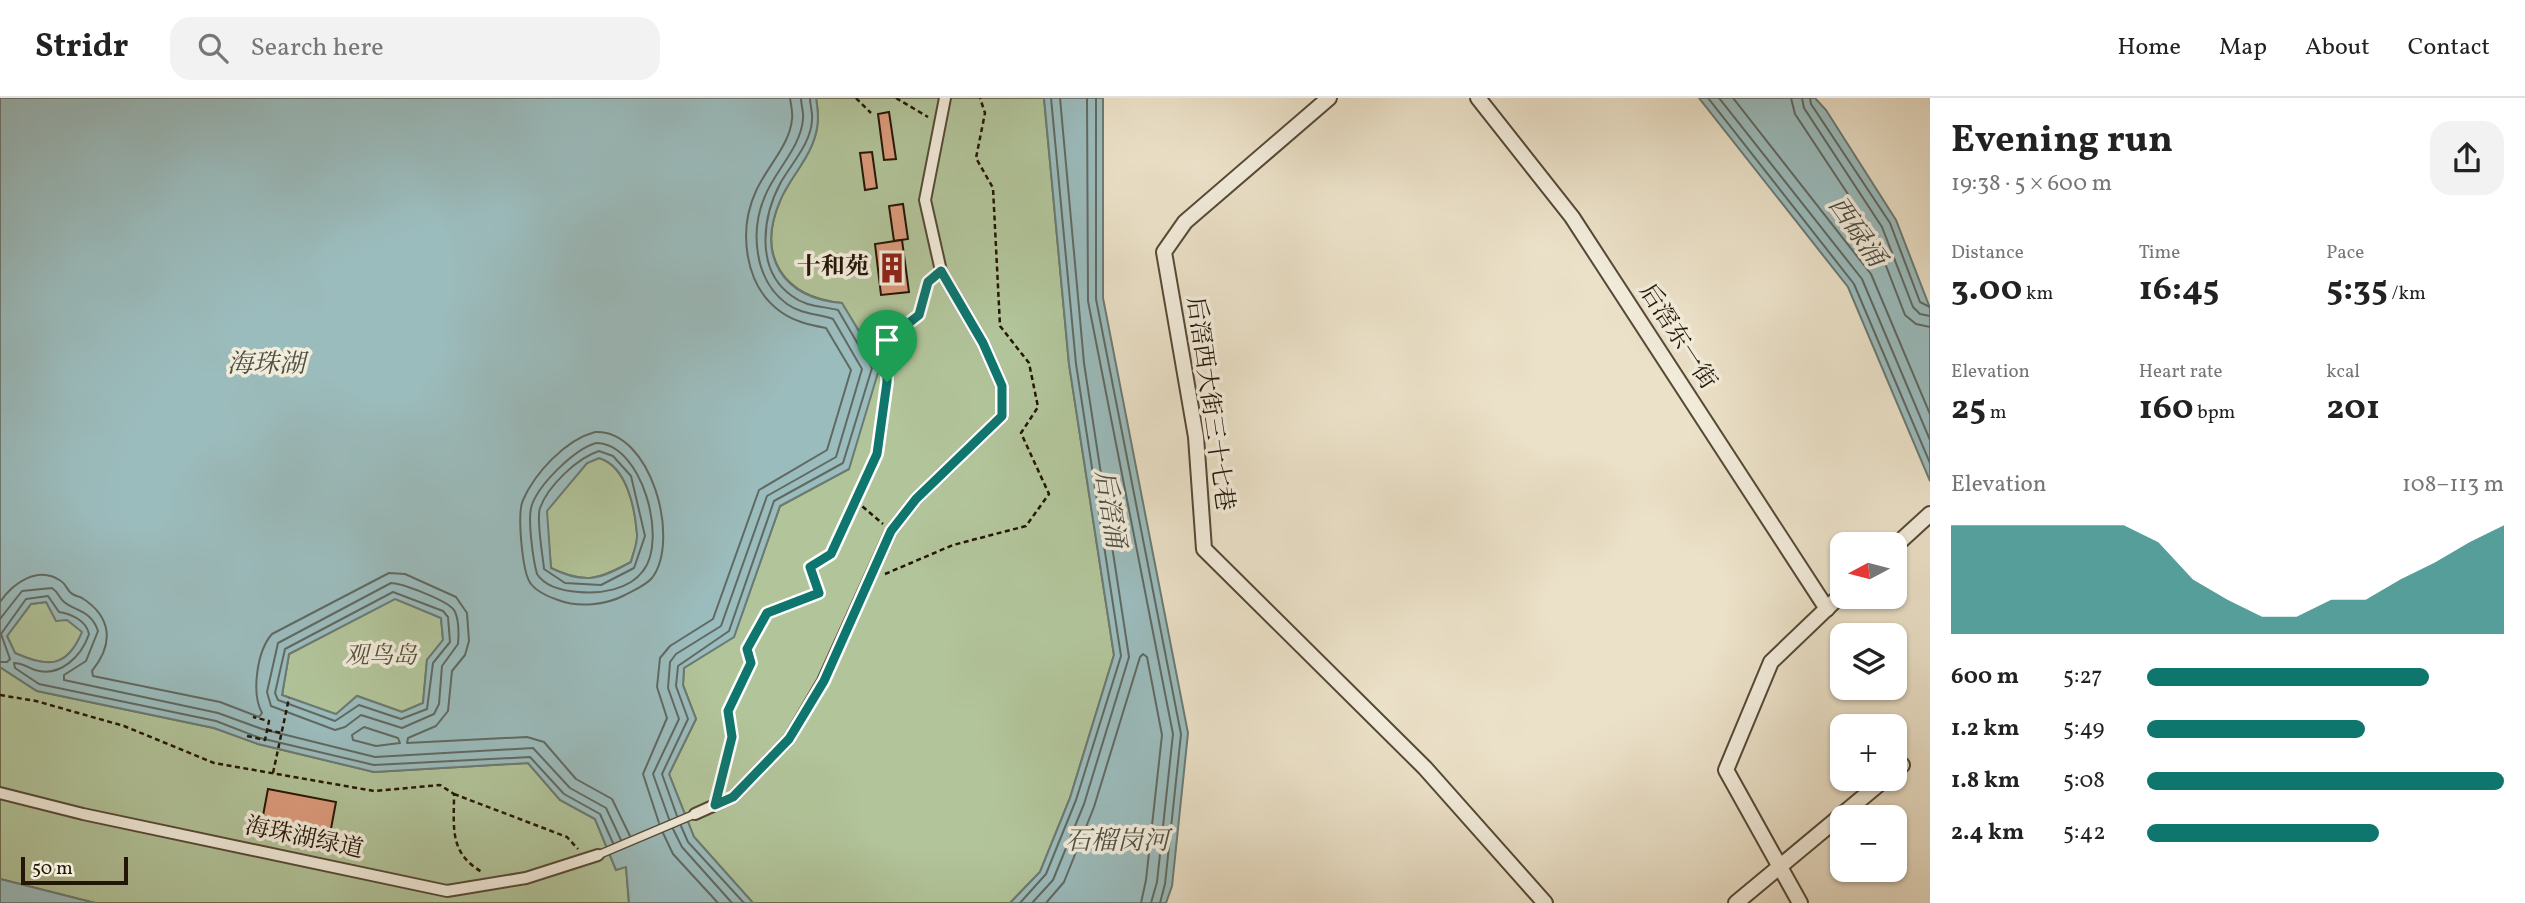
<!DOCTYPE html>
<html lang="en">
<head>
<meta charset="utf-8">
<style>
	:root { --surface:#fff; --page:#f2f2f2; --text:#222; --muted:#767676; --line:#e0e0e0; --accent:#0f766e }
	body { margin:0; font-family:Vollkorn,"Noto Serif SC",serif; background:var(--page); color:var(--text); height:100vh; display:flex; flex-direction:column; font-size:26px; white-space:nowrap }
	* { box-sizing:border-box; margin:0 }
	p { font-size:23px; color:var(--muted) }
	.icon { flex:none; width:38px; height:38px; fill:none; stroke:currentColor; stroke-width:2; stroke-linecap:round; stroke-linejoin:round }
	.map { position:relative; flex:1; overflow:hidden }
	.panel { display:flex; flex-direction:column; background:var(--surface); width:595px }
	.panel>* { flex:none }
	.needle { width:46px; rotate:263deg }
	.fabs { position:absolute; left:1830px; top:434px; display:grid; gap:14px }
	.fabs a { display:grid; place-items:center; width:77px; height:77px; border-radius:14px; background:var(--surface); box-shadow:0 2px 5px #0004; font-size:35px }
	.scale { position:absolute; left:21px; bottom:18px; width:107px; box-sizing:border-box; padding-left:7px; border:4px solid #241606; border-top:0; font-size:19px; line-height:24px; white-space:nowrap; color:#241606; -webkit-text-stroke:5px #f2ecdb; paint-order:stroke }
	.pin { position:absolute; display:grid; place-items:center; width:60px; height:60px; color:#fff; margin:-72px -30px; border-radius:50% 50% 50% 0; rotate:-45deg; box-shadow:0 0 7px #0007 }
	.pin .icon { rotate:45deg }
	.round { display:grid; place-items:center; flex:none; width:74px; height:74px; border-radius:21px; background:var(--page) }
	.headline { display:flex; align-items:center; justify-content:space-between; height:119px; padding:0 21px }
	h1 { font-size:38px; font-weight:700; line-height:52px }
	.stats { display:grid; grid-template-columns:repeat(3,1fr); gap:10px; height:119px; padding:7px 21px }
	.stats div { display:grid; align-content:center }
	.stats b { font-size:35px; font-weight:700 }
	.stats small { font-size:19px; font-weight:400 }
	.stats p { font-size:19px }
	.chart { height:196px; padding:14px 21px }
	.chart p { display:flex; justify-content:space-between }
	.chart svg { width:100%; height:126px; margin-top:7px; fill:var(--accent); opacity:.7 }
	ul { padding:0 21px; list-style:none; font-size:23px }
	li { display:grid; grid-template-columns:112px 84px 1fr; align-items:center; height:52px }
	li i { height:18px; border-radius:9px; background:var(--accent) }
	header { display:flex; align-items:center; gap:42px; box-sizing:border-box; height:98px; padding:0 35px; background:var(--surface); border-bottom:2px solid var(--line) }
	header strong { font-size:33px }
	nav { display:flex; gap:38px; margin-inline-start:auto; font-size:24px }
	.search { width:490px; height:63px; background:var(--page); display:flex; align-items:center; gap:18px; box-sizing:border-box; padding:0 24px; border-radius:21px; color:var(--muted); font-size:26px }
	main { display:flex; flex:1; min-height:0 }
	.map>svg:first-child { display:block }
</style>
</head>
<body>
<header>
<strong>Stridr</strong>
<div class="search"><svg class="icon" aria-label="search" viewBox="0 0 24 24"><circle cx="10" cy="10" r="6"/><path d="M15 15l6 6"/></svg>Search here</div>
<nav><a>Home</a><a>Map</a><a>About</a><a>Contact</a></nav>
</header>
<main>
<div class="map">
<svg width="1930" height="805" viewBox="0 0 1930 805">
	<rect width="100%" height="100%" fill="#ebe1c8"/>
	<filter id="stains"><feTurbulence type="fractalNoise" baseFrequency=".00286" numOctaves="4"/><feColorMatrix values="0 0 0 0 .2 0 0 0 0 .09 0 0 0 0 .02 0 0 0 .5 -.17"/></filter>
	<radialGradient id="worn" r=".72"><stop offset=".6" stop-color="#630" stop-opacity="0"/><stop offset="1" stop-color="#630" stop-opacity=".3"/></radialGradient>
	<!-- green -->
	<g fill="#b2c49a" stroke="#6b6d50" stroke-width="2">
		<path d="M816,0H1044L1069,266L1114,557L1070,700L1040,774L1010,805H753L694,739L669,676L696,621L683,587L684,570L734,538L780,408L849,371L842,205C784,199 756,159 780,103C788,83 804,67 812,47C819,30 819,18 816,0Z"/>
		<path d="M599,360C627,369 635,410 637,436C638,445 633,455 631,464C600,481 585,487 551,470L546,413L587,365Z"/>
		<path d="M395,500L441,520L443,542L427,562L423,605L402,614L357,598L336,617L282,597L289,556Z"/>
		<path d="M46,504L83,534C67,570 48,570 15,555L7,538L31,506Z"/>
		<path d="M0,569L37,593L214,630L258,646L374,674L528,665L560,702L595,721L616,772L626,768L629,805H95L0,781Z"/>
	</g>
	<!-- water -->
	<g fill="#9bbcbd" stroke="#6b7a74" stroke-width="2" fill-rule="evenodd">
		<path d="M0,0H816C819,18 819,30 812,47C804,67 788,83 780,103C756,159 783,200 842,205L880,268L849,371L780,408L734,539L684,570L683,587L696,621L669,676L694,739L753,805H629L626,769L616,772L595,721L560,702L528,665L374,674L258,646L214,630L37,593L0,569ZM599,360C627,368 635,410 637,436C638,445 633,455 631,464C600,481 585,487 551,470L547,413L587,365ZM395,501L441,520L443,542L427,562L423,605L402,614L357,598L336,616L282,597L289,556ZM46,504L56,523L67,522L82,534C67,570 48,570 15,555L7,538L31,506Z"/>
		<path d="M1044,0H1103V200L1188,635L1172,788L1166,805H1010L1040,774L1070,700L1114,557L1069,266Z"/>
		<path d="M1699,0H1815L1826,12L1896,122L1930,210V383L1848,189Z"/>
		<path d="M0,781L95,805H0Z"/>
	</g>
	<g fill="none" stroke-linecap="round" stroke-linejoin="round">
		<!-- shore -->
		<g stroke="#606962" stroke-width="2">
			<path d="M1087,0L1088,203L1173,636L1157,784L1151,805"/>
			<path d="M1096,0V201L1181,636L1165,786L1160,805"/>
			<path d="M1708,0L1854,186L1930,365"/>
			<path d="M1719,0L1862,181L1930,342"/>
			<path d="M1733,0L1871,176L1930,316"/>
			<path d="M1791,0L1795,16L1873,134L1905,217L1916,226L1930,229"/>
			<path d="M1802,0L1804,10L1882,129L1913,209L1920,216L1930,218"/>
			<path d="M1810,0L1811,6L1890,125L1920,204L1930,209"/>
			<path d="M595,334C651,331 681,442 652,480C645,488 634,492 625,497C606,507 579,510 558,502C549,499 537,494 531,486C522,475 517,415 523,402C535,375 565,342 595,334Z"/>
			<path d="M596,345C642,345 668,442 643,473C629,492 600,496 579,494C564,493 546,490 537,476C533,462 528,423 531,410C537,387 575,351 596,345Z"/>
			<path d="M599,353L613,358L631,378L645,438L634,470L601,487L565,485L544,471C543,458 536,422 540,410C548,388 577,360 599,353Z"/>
			<path d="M391,485C402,485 448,503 454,512C459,520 459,537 458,546L442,568L439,606L434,616L402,630L361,617L345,629L335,632L271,608L267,594L278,545Z"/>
			<path d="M393,494L443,513L448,519L450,544L433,565L427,611L401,621L359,607L335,623L278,602L275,595L285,551Z"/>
			<path d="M0,504C13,485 38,467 61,483C66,486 67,492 71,495C74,498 78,498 82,500C112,519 114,546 92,573L93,578L220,604L259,619L262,615C251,595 257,553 272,536L389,475L405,476L456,499L467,515L469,543L465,557L452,573L448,613L436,628L408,640L407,645L527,639L544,644L576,681L612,701L630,738"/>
			<path d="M0,521L22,493L52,490C58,494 59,499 63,503C73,513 91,511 98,533L86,563L64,577V582L218,615L262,631L375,659L533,650L570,690L606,710L621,742"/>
			<path d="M0,564H7L10,561L1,536L26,501L48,498L59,514C71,516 86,522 89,536C82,557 61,580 35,572C27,569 22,565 14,565L15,570L39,586L216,623L260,640L374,667L530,659L564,696L600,716L613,745"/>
			<path d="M364,629L398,640L400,645L376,648L353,642L352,637Z"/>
			<path d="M677,718L662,676L688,621L676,588L678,568L729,533L774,403L843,365L872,270L838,212C822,208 806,209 792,198C755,172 762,119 781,84C792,65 811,45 812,22C813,15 810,7 810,0"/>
			<path d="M669,721L653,676L679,621L668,590L670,564L676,556L721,528L767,398L836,359L862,271L833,221C818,216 801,216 787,206C754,182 750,133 765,98C775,73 801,49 803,21C804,15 801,7 801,0"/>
			<path d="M659,725L643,676L667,620L657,589L660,560L670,548L713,521L759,392L827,352L851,272L826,230C811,227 795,224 781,214C744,188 738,132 756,93C766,70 790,47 792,21C793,15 791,7 790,0"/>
			<path d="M681,728L688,744L744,805"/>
			<path d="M673,731L682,749L732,805"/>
			<path d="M663,735L673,756L718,805"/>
			<path d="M1020,805L1046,776L1076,702L1121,558L1076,266L1051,0"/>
			<path d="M1032,805L1053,782L1084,706L1129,559L1084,265L1060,0"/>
			<path d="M1046,805L1064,784L1094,709L1140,559L1143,556L1147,559L1162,637L1146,782L1141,805"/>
		</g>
	</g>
	<!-- building -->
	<g fill="#dc9b7c" stroke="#241606" stroke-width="2">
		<path d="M889,14L896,61L884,62L878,16Z"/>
		<path d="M872,54L877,90L865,92L860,55Z"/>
		<path d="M903,106L908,141L894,143L889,108Z"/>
		<path d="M902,142L909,194L881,197L875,146Z"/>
		<path d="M268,691L336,704L330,736L262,723Z"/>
	</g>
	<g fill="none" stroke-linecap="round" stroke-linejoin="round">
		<!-- service casing -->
		<g stroke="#564936" stroke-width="10">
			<path id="service" d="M598,757L695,716"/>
		</g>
		<!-- pedestrian casing -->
		<g stroke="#564936" stroke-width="14">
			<g id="pedestrian">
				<path d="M0,695L83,716L447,793L526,780L598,757"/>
				<path d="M695,716L733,699L789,641L823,583L891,433L916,401L1002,318V288L983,245L941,173L925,102L945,0"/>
			</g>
		</g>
		<!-- minor casing -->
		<g stroke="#564936" stroke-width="18">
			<g id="minor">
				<path d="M1329,0L1185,124L1164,154L1196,339L1204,451L1425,670L1545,805"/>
				<path d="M1478,0L1572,119L1827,511"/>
				<path d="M1895,448L1930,416"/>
				<path d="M1895,672L1902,667"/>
				<path d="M1736,805L1885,681"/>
				<path d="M1800,805L1726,672L1771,564L1843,495"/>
			</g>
		</g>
		<!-- path -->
		<g stroke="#241606" stroke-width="2.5" stroke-dasharray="5 3.5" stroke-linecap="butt">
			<path d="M856,0L871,15"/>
			<path d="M896,0L928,19"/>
			<path d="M856,403L883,426"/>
			<path d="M885,476L953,447L1026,428L1049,396L1021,335L1038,309L1029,265L1000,228L993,90L976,60L985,15L980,0"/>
			<path d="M0,597L36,603L124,628L214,665L374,693L440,687L454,696C454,730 449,755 482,774"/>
			<path d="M267,632L281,635"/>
			<path d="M247,638L265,642L269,623L253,619"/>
			<path d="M273,675L289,600"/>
			<path d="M719,690L732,639L728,613L751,565L747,551L767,515L819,495L810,469L831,456L877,356L887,284V242L919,217L928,184L933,179"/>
			<path d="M454,696L567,739L578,751"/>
		</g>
		<!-- service -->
		<use href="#service" stroke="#f2ecdb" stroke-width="7"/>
		<!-- pedestrian -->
		<use href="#pedestrian" stroke="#f2ecdb" stroke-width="10"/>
		<!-- minor -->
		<use href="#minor" stroke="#f2ecdb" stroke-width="14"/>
	</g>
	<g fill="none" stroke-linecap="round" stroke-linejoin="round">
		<!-- route casing -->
		<g stroke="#fff" stroke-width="14">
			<path id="route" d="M941,173L983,245L1002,288V318L916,401L891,433L824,583L789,641L733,699L715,707L732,639L728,613L751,565L747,551L767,515L819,495L810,469L831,456L877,356L887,284V242L919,217L928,184Z"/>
		</g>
		<!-- route -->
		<use href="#route" stroke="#0f766e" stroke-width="9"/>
	</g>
	<!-- icons -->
	<defs>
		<g id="building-bare" transform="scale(2.415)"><path d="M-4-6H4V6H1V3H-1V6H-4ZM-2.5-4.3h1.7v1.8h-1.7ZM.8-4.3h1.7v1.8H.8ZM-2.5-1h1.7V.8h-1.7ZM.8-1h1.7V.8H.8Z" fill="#8f2418" stroke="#f2ecdb" stroke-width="2.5" paint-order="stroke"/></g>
	</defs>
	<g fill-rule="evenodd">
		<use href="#building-bare" x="892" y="170"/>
	</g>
	<g text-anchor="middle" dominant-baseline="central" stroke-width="7" stroke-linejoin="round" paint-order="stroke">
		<!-- poi labels -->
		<g font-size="24" font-weight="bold" fill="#241606" stroke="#f2ecdb" text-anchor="end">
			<text x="869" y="170">十和苑</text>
		</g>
		<!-- street labels -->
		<g font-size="24" fill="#241606" stroke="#f2ecdb">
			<text transform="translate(1677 239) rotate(57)">后滘东一街</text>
			<text transform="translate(1209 306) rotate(82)">后滘西大街三十七巷</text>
			<text transform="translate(304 741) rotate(12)">海珠湖绿道</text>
		</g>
		<!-- park labels -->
		<g font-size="24" font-style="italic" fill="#56533a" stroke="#f2ecdb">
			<text x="381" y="559">观鸟岛</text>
		</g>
		<!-- water labels -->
		<g font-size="26" font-style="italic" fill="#4e5046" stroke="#f2ecdb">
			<text transform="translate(1856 134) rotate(55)">西碌涌</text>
			<text x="266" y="267">海珠湖</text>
			<text transform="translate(1109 411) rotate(81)">后滘涌</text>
			<text x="1117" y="744">石榴岗河</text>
		</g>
	</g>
	<rect width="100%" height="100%" filter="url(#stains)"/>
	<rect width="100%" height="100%" fill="url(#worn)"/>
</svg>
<div class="fabs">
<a><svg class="needle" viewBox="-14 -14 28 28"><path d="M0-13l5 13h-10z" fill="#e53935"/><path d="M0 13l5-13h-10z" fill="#767676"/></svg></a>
<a><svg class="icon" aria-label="layers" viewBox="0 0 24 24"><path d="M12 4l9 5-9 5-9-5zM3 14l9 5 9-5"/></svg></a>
<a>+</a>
<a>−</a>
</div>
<div class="scale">50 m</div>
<div class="pin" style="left:887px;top:284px;background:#1e9e55"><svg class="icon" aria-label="arrive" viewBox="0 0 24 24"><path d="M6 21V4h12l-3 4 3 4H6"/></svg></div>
</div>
<section class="panel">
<div class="headline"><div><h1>Evening run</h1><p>19:38 · 5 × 600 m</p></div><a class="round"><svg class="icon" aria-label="share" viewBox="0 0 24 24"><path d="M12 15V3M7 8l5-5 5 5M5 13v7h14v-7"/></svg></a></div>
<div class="stats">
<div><p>Distance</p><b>3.00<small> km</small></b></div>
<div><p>Time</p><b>16:45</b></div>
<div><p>Pace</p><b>5:35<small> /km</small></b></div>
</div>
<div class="stats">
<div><p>Elevation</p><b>25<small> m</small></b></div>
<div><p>Heart rate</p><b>160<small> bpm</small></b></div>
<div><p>kcal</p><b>201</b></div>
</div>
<div class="chart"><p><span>Elevation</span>108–113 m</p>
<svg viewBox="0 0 160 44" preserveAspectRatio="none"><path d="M0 44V6L10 6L20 6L30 6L40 6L50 6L60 12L70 25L80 32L90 38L100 38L110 32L120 32L130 25L140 19L150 12L160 6V44z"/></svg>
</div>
<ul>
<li><b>600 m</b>5:27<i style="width:79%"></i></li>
<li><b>1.2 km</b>5:49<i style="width:61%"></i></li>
<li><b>1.8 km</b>5:08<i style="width:100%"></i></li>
<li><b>2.4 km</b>5:42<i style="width:65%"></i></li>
</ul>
</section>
</main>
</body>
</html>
